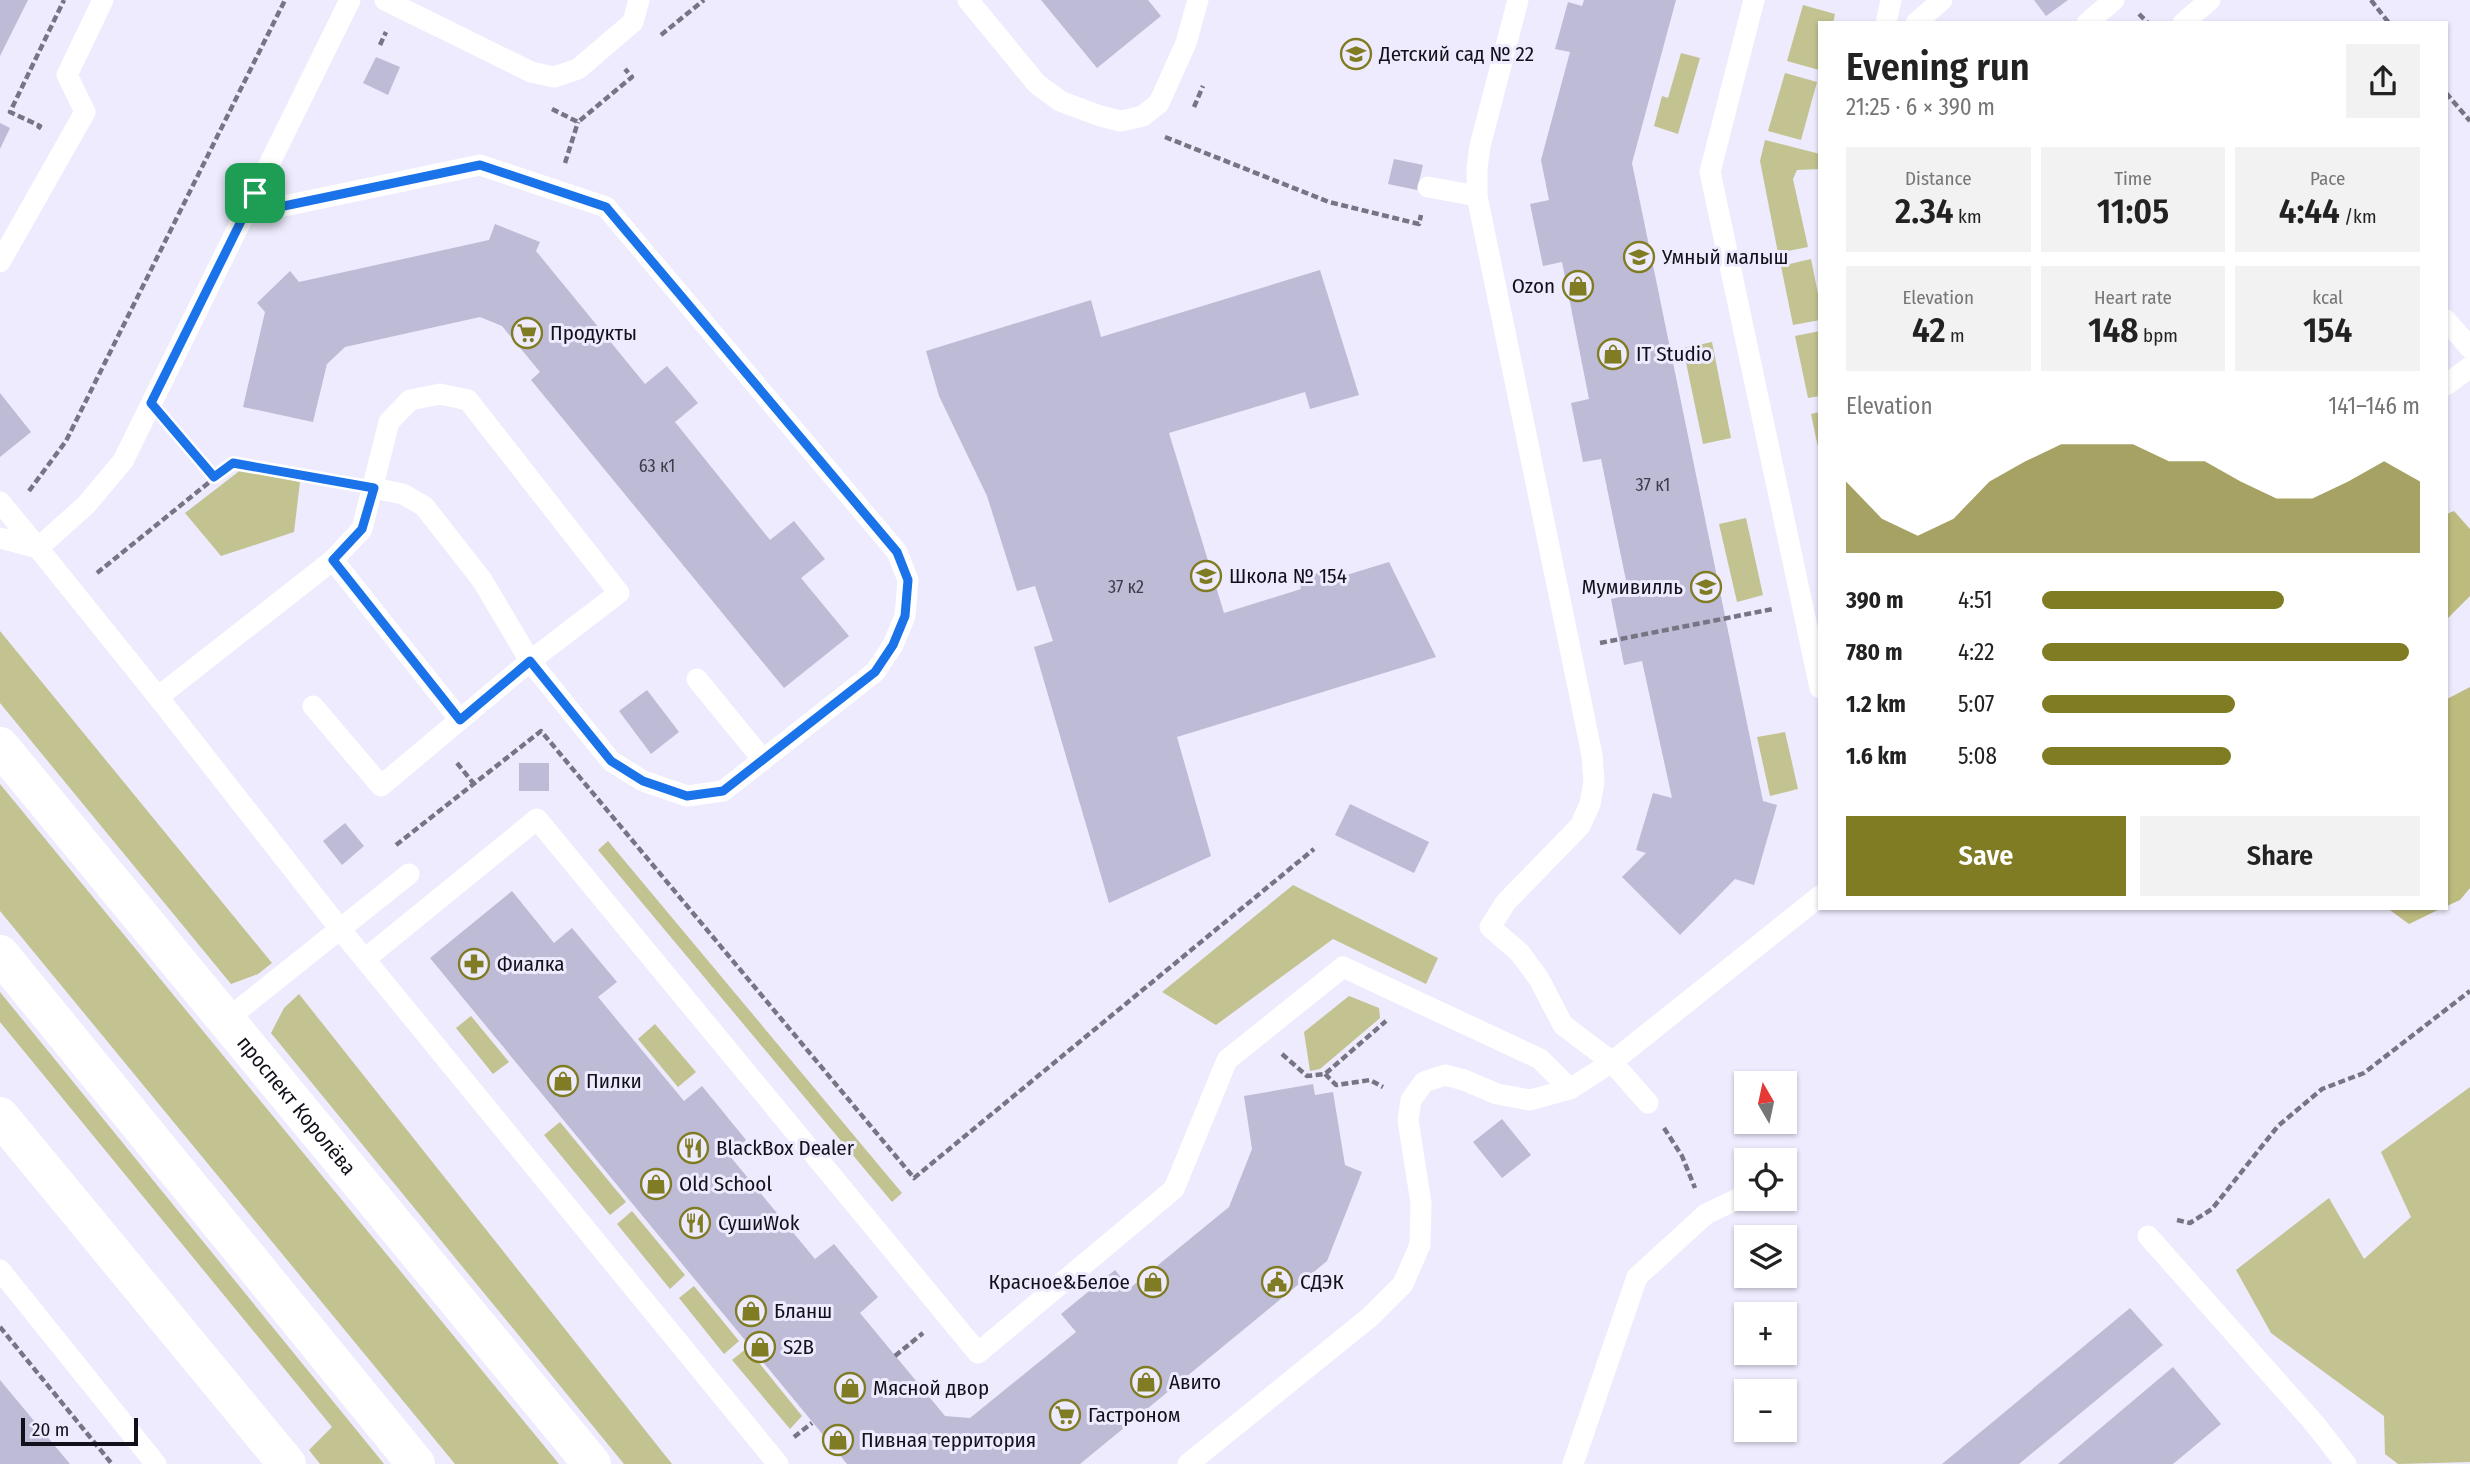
<!DOCTYPE html>
<html lang="en">
<head>
<meta charset="utf-8">
<style>
	:root { --surface:#fff; --page:#f2f2f2; --text:#222; --muted:#767676; --accent:#807c23 }
	body { margin:0; font-family:"Fira Sans Condensed",sans-serif; background:var(--page); color:var(--text); height:100vh; display:flex; flex-direction:column; font-size:26px; white-space:nowrap }
	* { box-sizing:border-box; margin:0 }
	p { font-size:23px; color:var(--muted) }
	.icon { flex:none; width:38px; height:38px; fill:none; stroke:currentColor; stroke-width:2; stroke-linecap:round; stroke-linejoin:round }
	.map { position:relative; flex:1; overflow:hidden }
	.side { position:absolute; left:1818px; top:21px; width:630px; height:889px; display:flex; flex-direction:column; background:var(--surface); border-radius:0px; box-shadow:0 2px 5px #0004 }
	.side>* { flex:none }
	.needle { width:46px; rotate:351deg }
	.tools { position:absolute; left:1734px; top:1071px; display:grid; gap:14px }
	.tools a { display:grid; place-items:center; width:63px; height:63px; border-radius:0px; background:var(--surface); box-shadow:0 2px 5px #0004; font-size:35px }
	.scale { position:absolute; left:21px; bottom:18px; width:117px; box-sizing:border-box; padding-left:7px; border:4px solid #12111b; border-top:0; font-size:19px; line-height:24px; white-space:nowrap; color:#12111b; -webkit-text-stroke:5px #edebfd; paint-order:stroke }
	.pin { position:absolute; display:grid; place-items:center; width:60px; height:60px; color:#fff; margin:-30px; border-radius:14px; box-shadow:0 4px 10px #0006 }
	.round { display:grid; place-items:center; flex:none; width:74px; height:74px; border-radius:0px; background:var(--page) }
	.headline { display:flex; align-items:center; justify-content:space-between; height:119px; padding:0 28px }
	h1 { font-size:38px; font-weight:600; line-height:52px }
	.stats { display:grid; grid-template-columns:repeat(3,1fr); gap:10px; height:119px; padding:7px 28px }
	.stats div { display:grid; align-content:center; border-radius:0px; background:var(--page); text-align:center }
	.stats b { font-size:35px; font-weight:600 }
	.stats small { font-size:19px; font-weight:400 }
	.stats p { font-size:19px }
	.chart { height:196px; padding:14px 28px }
	.chart p { display:flex; justify-content:space-between }
	.chart svg { width:100%; height:126px; margin-top:7px; fill:var(--accent); opacity:.7 }
	.button { display:flex; gap:14px; margin-top:auto; padding:14px 28px }
	.button a { flex:1; height:80px; border-radius:0px; background:var(--accent); color:#fff; font-size:28px; font-weight:600; line-height:80px; text-align:center }
	.button a+a { background:var(--page); color:var(--text) }
	ul { padding:0 28px; list-style:none; font-size:23px }
	li { display:grid; grid-template-columns:112px 84px 1fr; align-items:center; height:52px }
	li i { height:18px; border-radius:9px; background:var(--accent) }
	.map>svg:first-child { display:block }
</style>
</head>
<body>
<div class="map">
<svg width="2470" height="1464" viewBox="0 0 2470 1464">
	<rect width="100%" height="100%" fill="#edebfd"/>
	<!-- green -->
	<g fill="#c3c291">
		<path d="M1803,5L1835,14L1833,23H1820L1819,70L1787,61Z"/>
		<path d="M1681,53L1700,58L1678,134L1654,126L1662,96L1668,98Z"/>
		<path d="M1785,73L1817,82L1801,140L1768,131Z"/>
		<path d="M1765,140L1820,154V169L1797,170L1793,179L1808,247L1778,253L1760,161Z"/>
		<path d="M1811,259L1820,304V320L1793,325L1781,266Z"/>
		<path d="M1820,331V396L1808,398L1795,336Z"/>
		<path d="M1712,342L1731,438L1703,444L1683,348Z"/>
		<path d="M1820,412V457L1811,414Z"/>
		<path d="M242,469L300,482L294,532L221,556L185,513Z"/>
		<path d="M1746,518L1763,595L1737,602L1719,524Z"/>
		<path d="M0,631L272,963L258,974L231,984L0,703Z"/>
		<path d="M1785,732L1798,789L1770,796L1757,737Z"/>
		<path d="M0,784L559,1464H455L0,911Z"/>
		<path d="M608,841L902,1193L892,1202L598,850Z"/>
		<path d="M1293,885L1438,958L1426,984L1333,939L1216,1025L1162,992Z"/>
		<path d="M0,992L380,1459L384,1464H320L309,1450L332,1427L0,1022Z"/>
		<path d="M299,994L672,1464H624L271,1033L284,1008Z"/>
		<path d="M1349,996L1379,1008L1380,1018L1320,1069L1310,1071L1304,1032Z"/>
		<path d="M471,1016L509,1062L493,1074L456,1028Z"/>
		<path d="M655,1024L696,1072L678,1087L638,1039Z"/>
		<path d="M2470,1087V1462L2398,1464L2385,1454L2384,1416L2271,1333L2236,1270L2329,1198L2364,1259L2411,1217L2381,1152Z"/>
		<path d="M560,1122L626,1202L610,1215L544,1135Z"/>
		<path d="M632,1211L685,1275L670,1289L617,1224Z"/>
		<path d="M694,1286L739,1341L724,1354L679,1298Z"/>
		<path d="M747,1348L802,1416L790,1429L732,1360Z"/>
	</g>
	<!-- forest -->
	<g fill="#bdbb7e">
		<path d="M2454,511L2470,529V596L2447,619V514Z"/>
		<path d="M2470,687V888L2460,900L2447,906V699Z"/>
		<path d="M2387,908H2442L2409,924Z"/>
	</g>
	<!-- building -->
	<g fill="#bebbd7">
		<path d="M0,0H28L0,56Z"/>
		<path d="M1041,0H1148L1161,16L1097,68Z"/>
		<path d="M1584,0H1676L1632,163L1763,801L1777,805L1754,885L1735,879L1680,935L1622,877L1646,853L1636,850L1653,793L1672,798L1642,661L1624,665L1611,599L1629,595L1601,459L1583,462L1571,403L1589,399L1562,262L1543,266L1530,204L1549,200L1541,160L1570,52L1555,49L1568,2L1582,6Z"/>
		<path d="M2034,0H2068L2046,16Z"/>
		<path d="M376,57L400,67L388,95L363,83Z"/>
		<path d="M0,123L10,128L0,149Z"/>
		<path d="M1394,159L1423,165L1417,190L1388,184Z"/>
		<path d="M495,224L540,242L536,251L645,384L667,366L698,403L675,422L770,540L794,521L825,559L801,578L849,636L784,688L531,380L540,372L502,326L480,317L345,347L327,364L313,422L243,407L265,312L257,303L290,271L299,282L489,240Z"/>
		<path d="M1320,270L1359,395L1310,409L1305,392L1169,433L1224,613L1301,589L1298,579L1323,571L1327,581L1389,562L1436,657L1177,737L1211,856L1109,903L1034,647L1053,641L1035,586L1017,591L987,496L939,396L926,351L1091,300L1101,337Z"/>
		<path d="M0,393L31,432L0,457Z"/>
		<path d="M647,690L679,732L651,754L619,711Z"/>
		<rect x="519" y="763" width="30" height="28"/>
		<path d="M1350,804L1429,842L1414,873L1335,835Z"/>
		<path d="M345,823L364,846L342,865L323,841Z"/>
		<path d="M512,891L554,943L572,928L617,982L598,997L684,1101L702,1086L746,1140L729,1155L815,1259L834,1244L878,1297L860,1313L945,1416L970,1418L1076,1332L1061,1314L1115,1270L1130,1288L1229,1207L1252,1149L1244,1096L1313,1084L1315,1095L1333,1092L1345,1165L1362,1172L1327,1261L1080,1464H847L430,958Z"/>
		<path d="M1502,1119L1531,1155L1502,1178L1473,1142Z"/>
		<path d="M2130,1308L2163,1345L2019,1464H1942Z"/>
		<path d="M2173,1367L2221,1424L2173,1464H2058Z"/>
		<path d="M0,1380L70,1464H0Z"/>
	</g>
	<g fill="none" stroke-linecap="round" stroke-linejoin="round">
		<!-- path -->
		<g stroke="#777583" stroke-width="4.5" stroke-dasharray="7 3.5" stroke-linecap="butt">
			<path d="M2371,0L2389,23"/>
			<path d="M2139,14L2148,23"/>
			<path d="M661,35L704,0"/>
			<path d="M380,45L386,32"/>
			<path d="M2446,93L2470,121"/>
			<path d="M1194,107L1203,86"/>
			<path d="M552,109L578,122L632,77L625,69"/>
			<path d="M38,129L40,126L10,112L64,0"/>
			<path d="M1165,137L1329,202L1419,224L1421,215"/>
			<path d="M565,163L578,122"/>
			<path d="M172,427L214,477"/>
			<path d="M29,491L66,441L285,0"/>
			<path d="M97,573L233,463L342,482"/>
			<path d="M1600,643L1773,609"/>
			<path d="M457,763L474,784"/>
			<path d="M396,845L541,731L914,1178L1314,849"/>
			<path d="M1282,1054L1307,1076L1325,1074L1386,1021"/>
			<path d="M1325,1074L1336,1085L1370,1080L1383,1087"/>
			<path d="M1664,1128L1682,1156L1695,1188"/>
			<path d="M2177,1220L2190,1223L2212,1209L2278,1126L2322,1089L2364,1073L2470,991"/>
			<path d="M0,1327L112,1464"/>
			<path d="M895,1356L923,1333"/>
			<path d="M794,1437L812,1423"/>
		</g>
		<!-- lane -->
		<g stroke="#fff" stroke-width="21">
			<path d="M385,0L531,72L554,77L578,69L633,22L639,0"/>
			<path d="M968,0L1037,84L1060,101L1100,116L1121,121L1143,116L1159,103L1186,43L1198,0"/>
			<path d="M1518,0L1480,146L1477,168V196L1592,755L1594,782L1590,804L1580,826L1506,902L1490,927L1520,953L1539,979L1563,1025L1612,1062L1648,1103"/>
			<path d="M1754,0L1710,172L1820,688"/>
			<path d="M1886,23L1891,0"/>
			<path d="M1916,23L1942,0"/>
			<path d="M2087,23L2114,0"/>
			<path d="M2183,23L2210,0"/>
			<path d="M1428,187L1477,196"/>
			<path d="M0,262L85,112L67,75L103,0"/>
			<path d="M2446,320L2470,348"/>
			<path d="M2446,385L2470,367"/>
			<path d="M0,502L38,548L86,505L123,461L350,0"/>
			<path d="M0,538L38,548L158,697L340,929L778,1464"/>
			<path d="M333,560L460,720"/>
			<path d="M697,679L763,760"/>
			<path d="M158,697L333,560L362,529L389,422L410,400L440,394L468,400L619,593L530,661L611,761L643,781L687,796L723,791L875,672L893,645L905,616L908,580L897,552L606,207L480,165L284,206L255,193"/>
			<path d="M313,706L381,786L530,661L482,580L424,506L403,494L374,488"/>
			<path d="M365,959L537,819L978,1353L1174,1189L1227,1060L1343,967L1540,1059L1570,1089"/>
			<path d="M226,1020L409,874"/>
			<path d="M2148,1236L2314,1423L2346,1464"/>
			<path d="M0,1270L156,1464"/>
			<path d="M1188,1464L1370,1317L1403,1284L1420,1245L1421,1203L1408,1120L1411,1100L1424,1082L1445,1075L1464,1080L1497,1094L1530,1100L1570,1089L1612,1062L1820,896"/>
			<path d="M1573,1464L1637,1277L1706,1214L1746,1195"/>
		</g>
		<!-- street -->
		<path stroke="#fff" stroke-width="38" d="M0,1116L287,1464"/>
		<!-- secondary -->
		<g stroke="#fff" stroke-width="38">
			<path id="s1" d="M0,746L592,1464"/>
			<path d="M0,954L416,1464"/>
		</g>
	</g>
	<g fill="none" stroke-linecap="round" stroke-linejoin="round">
		<!-- route casing -->
		<g stroke="#fff" stroke-width="14">
			<path id="route" d="M480,165L606,207L897,552L908,580L905,616L893,645L875,672L723,791L687,796L643,781L611,761L530,661L460,720L333,560L362,529L374,488L233,463L214,477L151,403L255,193L284,206Z"/>
		</g>
		<!-- route -->
		<use href="#route" stroke="#1a73e8" stroke-width="9"/>
	</g>
	<!-- icons -->
	<defs>
		<g id="school-ring" transform="scale(1.575)"><circle r="9.5" fill="#edebfd" stroke="#807c23" stroke-width="1.5"/><path d="M0-5L7-2L0 1L-7-2ZM-4 1L0 2.5L4 1V4Q0 6-4 4Z" fill="#807c23"/></g>
		<g id="shop-ring" transform="scale(1.575)"><circle r="9.5" fill="#edebfd" stroke="#807c23" stroke-width="1.5"/><path d="M-5-2.5h2.3a2.7 3.5 0 0 1 5.4 0H5L5.5 6h-11ZM-1.5-2.5h3a1.5 2.3 0 0 0-3 0Z" fill="#807c23"/></g>
		<g id="supermarket-ring" transform="scale(1.575)"><circle r="9.5" fill="#edebfd" stroke="#807c23" stroke-width="1.5"/><path d="M-6-5.5h2.5l.6 2H6L4.5 2H-2.5L-4.4-4H-6ZM-1.5 3.2a1.3 1.3 0 1 0 .1 0ZM3 3.2a1.3 1.3 0 1 0 .1 0Z" fill="#807c23"/></g>
		<g id="pharmacy-ring" transform="scale(1.575)"><circle r="9.5" fill="#edebfd" stroke="#807c23" stroke-width="1.5"/><path d="M-2-6h4v4h4v4h-4v4h-4v-4h-4v-4h4Z" fill="#807c23"/></g>
		<g id="restaurant-ring" transform="scale(1.575)"><circle r="9.5" fill="#edebfd" stroke="#807c23" stroke-width="1.5"/><path d="M-5-6h1v4h1v-4h1v4h1v-4h1v5L-1.5 .5V6h-2V.5L-5-1ZM5-6V6H3V1.5H1.5Q1.5-4 5-6Z" fill="#807c23"/></g>
		<g id="civic-ring" transform="scale(1.575)"><circle r="9.5" fill="#edebfd" stroke="#807c23" stroke-width="1.5"/><path d="M-.6-6.5H3V-4.5H.6V-3L4-1V1h2V6H-6V1h2V-1L-.6-3ZM-1.2 2.5V6h2.4V2.5Z" fill="#807c23"/></g>
	</defs>
	<g fill-rule="evenodd">
		<use href="#school-ring" x="1356" y="54"/>
		<use href="#school-ring" x="1639" y="257"/>
		<use href="#shop-ring" x="1578" y="286"/>
		<use href="#supermarket-ring" x="527" y="333"/>
		<use href="#shop-ring" x="1613" y="354"/>
		<use href="#school-ring" x="1206" y="576"/>
		<use href="#school-ring" x="1706" y="587"/>
		<use href="#pharmacy-ring" x="474" y="964"/>
		<use href="#shop-ring" x="563" y="1081"/>
		<use href="#restaurant-ring" x="693" y="1148"/>
		<use href="#shop-ring" x="656" y="1184"/>
		<use href="#restaurant-ring" x="695" y="1223"/>
		<use href="#shop-ring" x="1153" y="1282"/>
		<use href="#civic-ring" x="1277" y="1282"/>
		<use href="#shop-ring" x="751" y="1311"/>
		<use href="#shop-ring" x="760" y="1347"/>
		<use href="#shop-ring" x="1146" y="1382"/>
		<use href="#shop-ring" x="850" y="1388"/>
		<use href="#supermarket-ring" x="1065" y="1415"/>
		<use href="#shop-ring" x="838" y="1440"/>
	</g>
	<g text-anchor="middle" dominant-baseline="central" stroke-width="6" stroke-linejoin="round" paint-order="stroke">
		<!-- number labels -->
		<g font-size="18" fill="#3d3c4a">
			<text x="657" y="466">63 к1</text>
			<text x="1653" y="485">37 к1</text>
			<text x="1126" y="587">37 к2</text>
		</g>
		<!-- poi labels -->
		<g font-size="21" fill="#12111b" stroke="#edebfd" text-anchor="start">
			<text x="1379" y="54">Детский сад № 22</text>
			<text x="1662" y="257">Умный малыш</text>
			<text x="1555" y="286" text-anchor="end">Ozon</text>
			<text x="550" y="333">Продукты</text>
			<text x="1636" y="354">IT Studio</text>
			<text x="1229" y="576">Школа № 154</text>
			<text x="1683" y="587" text-anchor="end">Мумивилль</text>
			<text x="497" y="964">Фиалка</text>
			<text x="586" y="1081">Пилки</text>
			<text x="716" y="1148">BlackBox Dealer</text>
			<text x="679" y="1184">Old School</text>
			<text x="718" y="1223">СушиWok</text>
			<text x="1130" y="1282" text-anchor="end">Красное&amp;Белое</text>
			<text x="1300" y="1282">СДЭК</text>
			<text x="774" y="1311">Бланш</text>
			<text x="783" y="1347">S2B</text>
			<text x="1169" y="1382">Авито</text>
			<text x="873" y="1388">Мясной двор</text>
			<text x="1088" y="1415">Гастроном</text>
			<text x="861" y="1440">Пивная территория</text>
		</g>
		<!-- street labels -->
		<g font-size="21" fill="#12111b" stroke="#edebfd">
			<text stroke="none"><textPath href="#s1" startOffset="466">проспект Королёва</textPath></text>
		</g>
	</g>
</svg>
<div class="tools">
<a><svg class="needle" viewBox="-14 -14 28 28"><path d="M0-13l5 13h-10z" fill="#e53935"/><path d="M0 13l5-13h-10z" fill="#767676"/></svg></a>
<a><svg class="icon" aria-label="locate" viewBox="0 0 24 24"><circle cx="12" cy="12" r="6"/><path d="M12 2v4M12 18v4M2 12h4M18 12h4"/></svg></a>
<a><svg class="icon" aria-label="layers" viewBox="0 0 24 24"><path d="M12 4l9 5-9 5-9-5zM3 14l9 5 9-5"/></svg></a>
<a>+</a>
<a>−</a>
</div>
<div class="scale">20 m</div>
<div class="pin" style="left:255px;top:193px;background:#1e9e55"><svg class="icon" aria-label="arrive" viewBox="0 0 24 24"><path d="M6 21V4h12l-3 4 3 4H6"/></svg></div>
<section class="side">
<div class="headline"><div><h1>Evening run</h1><p>21:25 · 6 × 390 m</p></div><a class="round"><svg class="icon" aria-label="share" viewBox="0 0 24 24"><path d="M12 15V3M7 8l5-5 5 5M5 13v7h14v-7"/></svg></a></div>
<div class="stats">
<div><p>Distance</p><b>2.34<small> km</small></b></div>
<div><p>Time</p><b>11:05</b></div>
<div><p>Pace</p><b>4:44<small> /km</small></b></div>
</div>
<div class="stats">
<div><p>Elevation</p><b>42<small> m</small></b></div>
<div><p>Heart rate</p><b>148<small> bpm</small></b></div>
<div><p>kcal</p><b>154</b></div>
</div>
<div class="chart"><p><span>Elevation</span>141–146 m</p>
<svg viewBox="0 0 160 44" preserveAspectRatio="none"><path d="M0 44V19L10 32L20 38L30 32L40 19L50 12L60 6L70 6L80 6L90 12L100 12L110 19L120 25L130 25L140 19L150 12L160 19V44z"/></svg>
</div>
<ul>
<li><b>390 m</b>4:51<i style="width:64%"></i></li>
<li><b>780 m</b>4:22<i style="width:97%"></i></li>
<li><b>1.2 km</b>5:07<i style="width:51%"></i></li>
<li><b>1.6 km</b>5:08<i style="width:50%"></i></li>
</ul>
<div class="button"><a>Save</a><a>Share</a></div>
</section>
</div>
</body>
</html>
